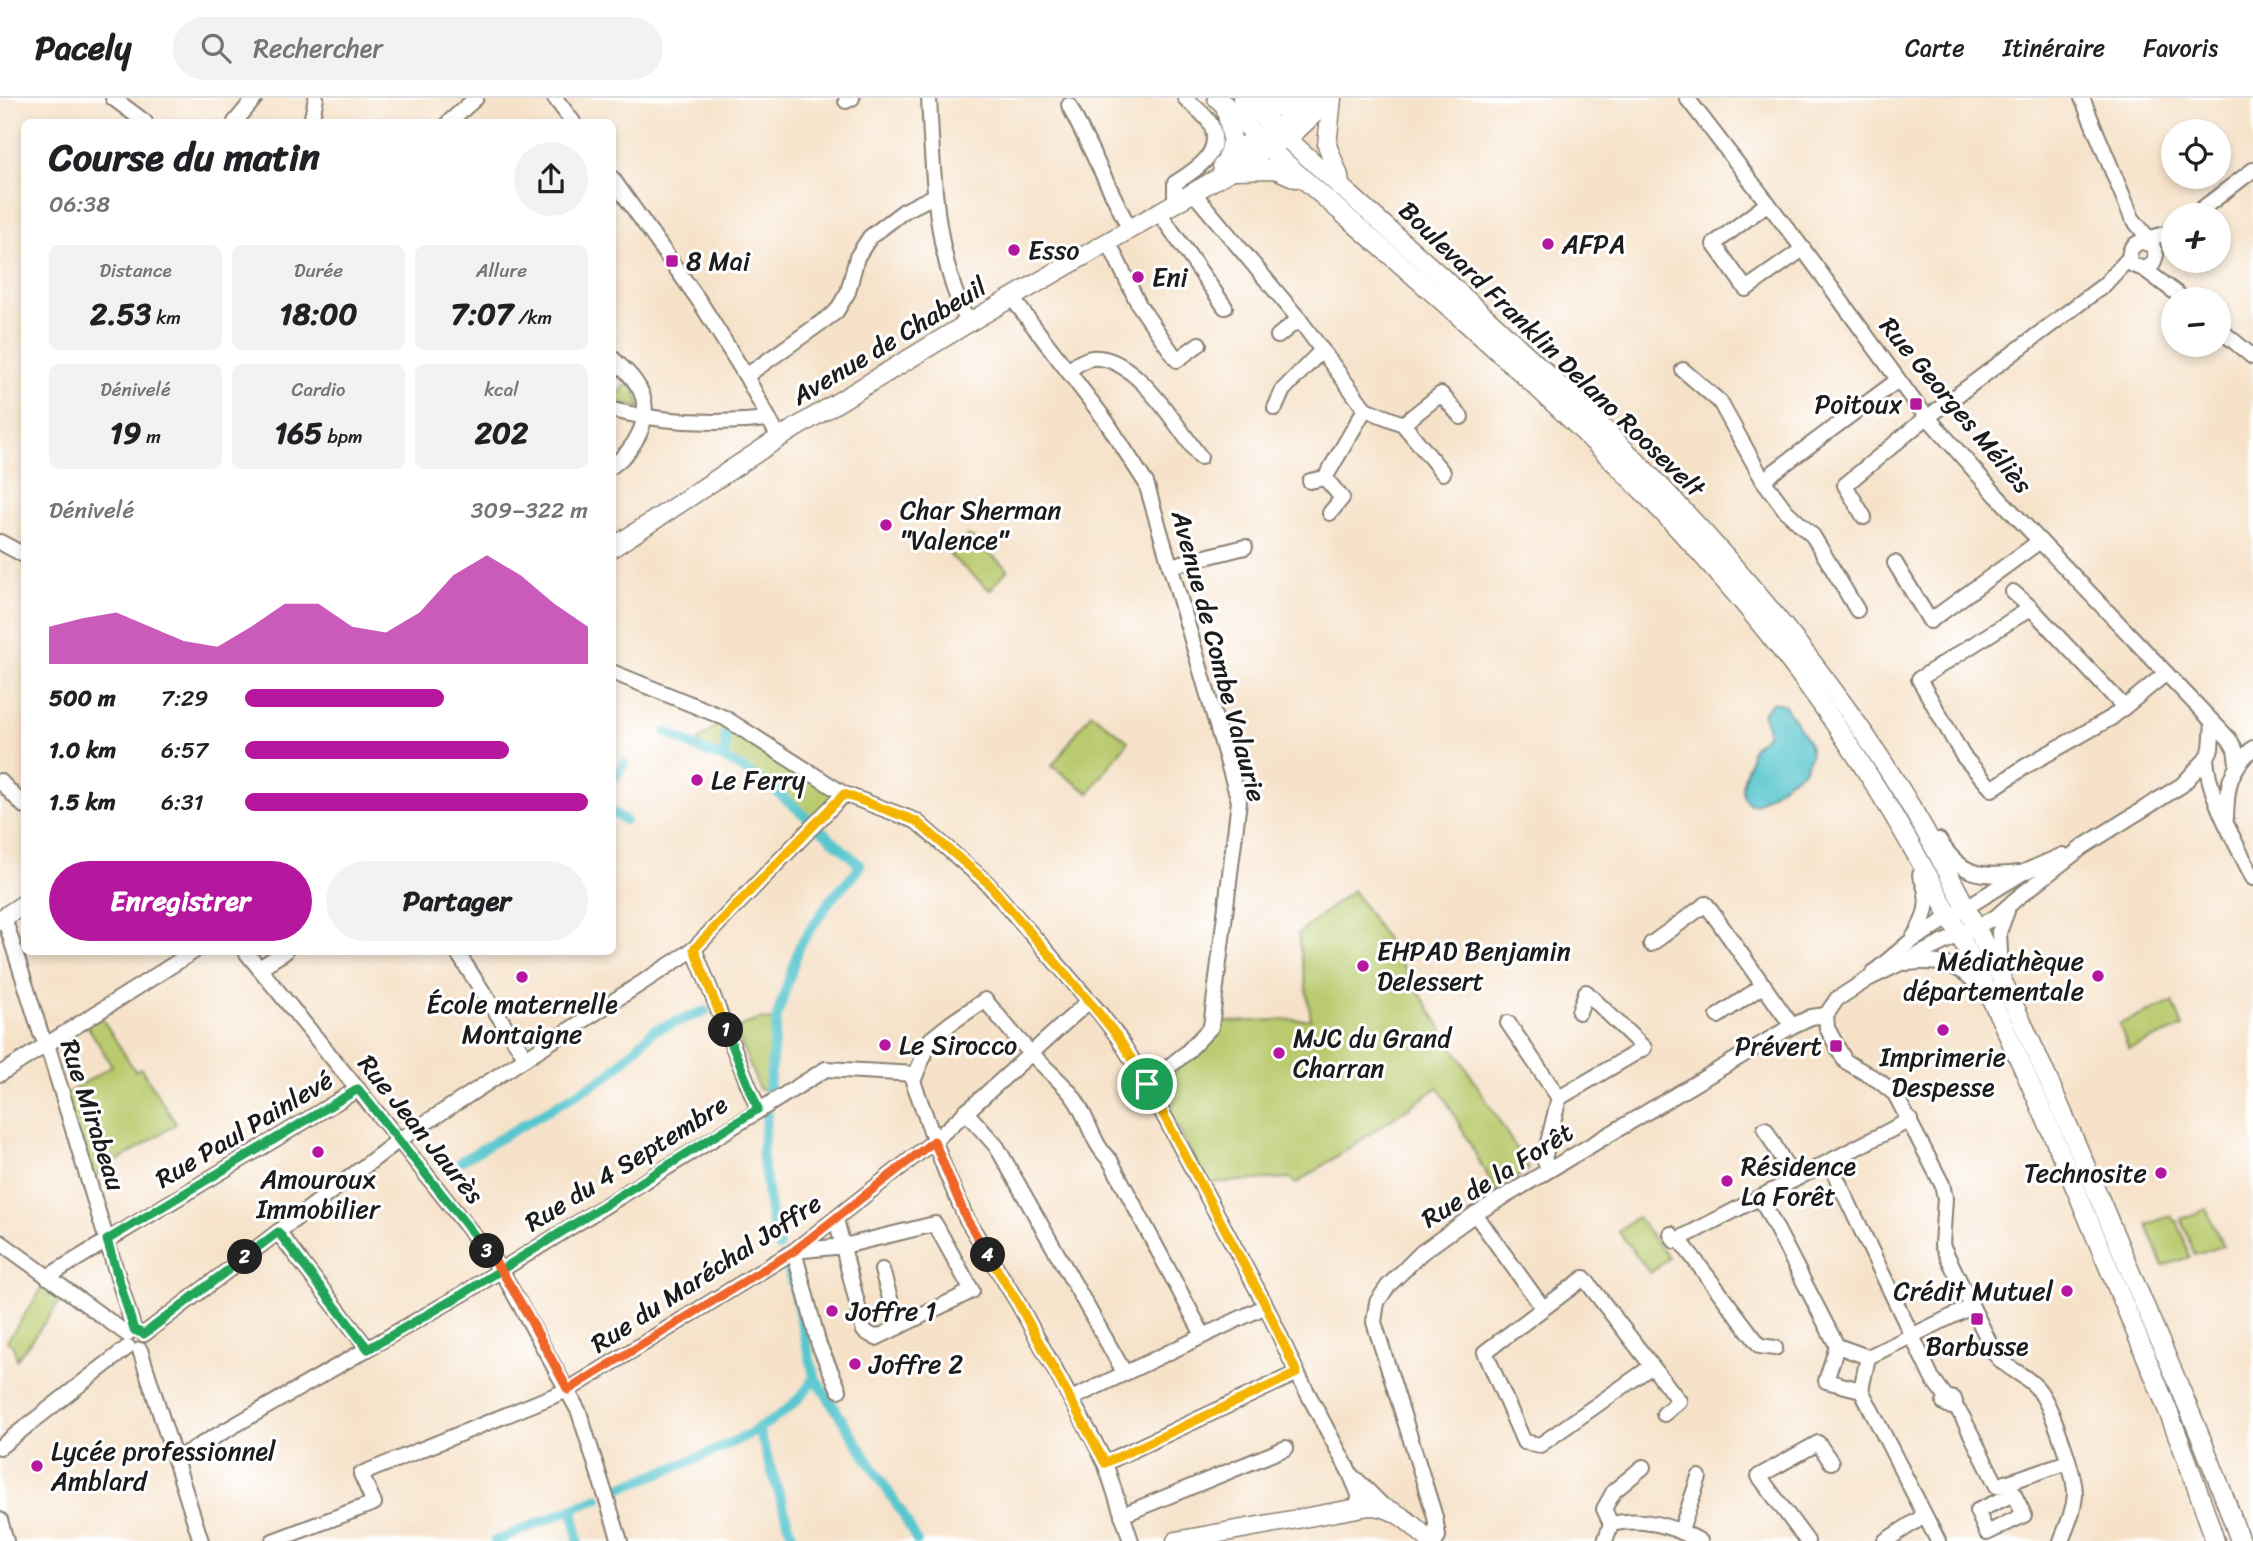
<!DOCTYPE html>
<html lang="fr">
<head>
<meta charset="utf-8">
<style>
	:root { --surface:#fff; --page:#f2f2f2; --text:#202124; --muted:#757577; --line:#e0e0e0; --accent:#b5179e }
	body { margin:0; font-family:Sriracha,sans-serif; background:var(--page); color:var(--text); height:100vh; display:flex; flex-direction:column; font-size:26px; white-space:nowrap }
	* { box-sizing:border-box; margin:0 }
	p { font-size:23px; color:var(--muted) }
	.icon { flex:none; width:38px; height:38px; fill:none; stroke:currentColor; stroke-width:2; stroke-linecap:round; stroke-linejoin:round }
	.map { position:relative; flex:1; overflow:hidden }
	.side { position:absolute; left:21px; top:21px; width:595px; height:836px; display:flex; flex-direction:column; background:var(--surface); border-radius:10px; box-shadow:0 4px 10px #0003 }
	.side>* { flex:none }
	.tools { position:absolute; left:2161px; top:21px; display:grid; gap:14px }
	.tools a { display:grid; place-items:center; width:70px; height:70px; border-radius:50%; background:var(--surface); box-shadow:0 4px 10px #0003; font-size:35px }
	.pin { position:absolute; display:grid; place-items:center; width:60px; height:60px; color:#fff; margin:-30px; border:4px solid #fff; border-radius:50%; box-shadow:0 2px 7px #0007 }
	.km { position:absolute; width:35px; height:35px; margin:-18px; border-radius:50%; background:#222; color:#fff; font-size:19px; line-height:35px; text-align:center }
	.round { display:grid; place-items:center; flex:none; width:74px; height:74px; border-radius:37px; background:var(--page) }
	.headline { display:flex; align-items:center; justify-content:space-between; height:119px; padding:0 28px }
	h1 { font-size:38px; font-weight:700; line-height:52px }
	.metrics { display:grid; grid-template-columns:repeat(3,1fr); gap:10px; height:119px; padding:7px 28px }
	.metrics div { display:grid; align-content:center; border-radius:10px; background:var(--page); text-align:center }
	.metrics b { font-size:30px; font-weight:700 }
	.metrics small { font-size:19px; font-weight:400 }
	.metrics p { font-size:19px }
	.chart { height:196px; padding:14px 28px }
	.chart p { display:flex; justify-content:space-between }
	.chart svg { width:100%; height:126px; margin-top:7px; fill:var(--accent); opacity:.7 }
	.button { display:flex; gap:14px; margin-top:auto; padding:14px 28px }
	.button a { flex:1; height:80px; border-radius:42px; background:var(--accent); color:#fff; font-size:28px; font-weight:700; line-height:80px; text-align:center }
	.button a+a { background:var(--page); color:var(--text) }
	ul { padding:0 28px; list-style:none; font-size:23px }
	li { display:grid; grid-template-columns:112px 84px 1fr; align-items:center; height:52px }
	li i { height:18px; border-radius:9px; background:var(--accent) }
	header { display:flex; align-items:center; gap:42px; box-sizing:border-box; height:98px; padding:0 35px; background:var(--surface); border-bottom:2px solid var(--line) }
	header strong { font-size:33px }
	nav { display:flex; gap:38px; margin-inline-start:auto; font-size:24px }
	.search { width:490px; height:63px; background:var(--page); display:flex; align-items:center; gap:18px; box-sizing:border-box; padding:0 24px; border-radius:38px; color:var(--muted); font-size:26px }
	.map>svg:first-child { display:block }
</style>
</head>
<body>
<header>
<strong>Pacely</strong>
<div class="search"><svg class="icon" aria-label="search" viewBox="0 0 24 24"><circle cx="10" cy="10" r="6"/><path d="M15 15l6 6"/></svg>Rechercher</div>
<nav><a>Carte</a><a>Itinéraire</a><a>Favoris</a></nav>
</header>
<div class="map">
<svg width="2253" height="1443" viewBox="0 0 2253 1443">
	<rect width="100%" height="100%" fill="#fff"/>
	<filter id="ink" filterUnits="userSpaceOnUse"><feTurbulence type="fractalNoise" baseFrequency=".0143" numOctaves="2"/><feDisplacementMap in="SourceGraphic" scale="14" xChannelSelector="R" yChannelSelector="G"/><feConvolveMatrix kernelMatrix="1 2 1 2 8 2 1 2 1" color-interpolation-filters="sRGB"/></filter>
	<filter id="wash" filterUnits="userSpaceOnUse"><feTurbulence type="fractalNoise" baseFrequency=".00686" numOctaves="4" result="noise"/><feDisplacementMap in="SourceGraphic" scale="28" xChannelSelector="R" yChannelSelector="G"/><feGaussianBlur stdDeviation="1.57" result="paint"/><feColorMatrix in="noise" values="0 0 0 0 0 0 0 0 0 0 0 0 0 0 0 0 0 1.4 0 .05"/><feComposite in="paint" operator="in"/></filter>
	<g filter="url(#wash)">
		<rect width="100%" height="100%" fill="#f6e2c9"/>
		<!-- green -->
		<g fill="#b9cb6e" stroke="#6a7445" stroke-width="2">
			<path d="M630,282L641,310L613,303Z"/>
			<path d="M968,437L1008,471L990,492L950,458Z"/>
			<path d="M1091,615L1128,643L1089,695L1052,668Z"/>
			<path d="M725,620L844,696L810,722L769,687L724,660L693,648Z"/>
			<path d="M1353,792L1391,849L1529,1071L1496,1094L1439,989L1296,1086L1290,1080L1208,1085L1167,1010L1169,1007L1162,994L1163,986L1220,932L1221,924L1311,921L1298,836Z"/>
			<path d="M2173,904L2183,929L2129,951L2119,926Z"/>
			<path d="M98,914L135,973L141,970L176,1026L89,1081L63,998L112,968L84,922Z"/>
			<path d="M761,921L774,923L767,991H759L737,934L743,927Z"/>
			<path d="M2206,1111L2223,1148L2195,1157L2181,1121Z"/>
			<path d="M2171,1117L2174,1123H2177L2190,1159L2163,1168L2147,1127Z"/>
			<path d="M1637,1119L1669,1160L1650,1175L1618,1133Z"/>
			<path d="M45,1186L63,1200L17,1261L13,1248L7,1243Z"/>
		</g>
		<!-- water -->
		<path fill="#59c6cf" stroke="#3a7176" stroke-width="2" d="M1774,604L1785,608L1808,643L1811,656L1804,672L1758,705L1750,706C1735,694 1745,680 1749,665C1751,660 1750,654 1753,649C1757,644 1763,642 1766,638C1774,625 1751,618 1774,604Z"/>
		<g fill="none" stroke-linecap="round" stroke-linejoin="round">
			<!-- canal -->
			<g stroke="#59c6cf" stroke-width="10">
				<path d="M666,634L705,654L724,660L769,687L810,722"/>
				<path d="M724,660L727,625"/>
				<path d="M612,682L624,666"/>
				<path d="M612,714L625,722"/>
				<path d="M768,997L777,918L800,847L831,801L854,777L860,767L819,730"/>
				<path d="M767,1016L762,1055L772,1126L779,1149"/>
				<path d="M461,1063L609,977L653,933L705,913"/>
				<path d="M814,1278L902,1415L917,1443"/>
				<path d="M758,1330L794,1443"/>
				<path d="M611,1393C664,1373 793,1332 814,1278L788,1168"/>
				<path d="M573,1412L578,1443"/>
				<path d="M495,1443L598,1400"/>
			</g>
		</g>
	</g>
	<g filter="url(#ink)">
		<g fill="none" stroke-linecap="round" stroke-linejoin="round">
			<!-- minor casing -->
			<g stroke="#897f72" stroke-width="18">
				<g id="minor">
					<path d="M113,0L145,24"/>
					<path d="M555,0L573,24"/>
					<path d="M929,0C933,75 934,156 968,225"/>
					<path d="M1687,0L1803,151L1916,306L1997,398L2229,641L2235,651L2237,665"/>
					<path d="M2082,0L2132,120L2144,135L2148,145"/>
					<path d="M846,3L852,0"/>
					<path d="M1069,7L1129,130"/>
					<path d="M235,24L255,0"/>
					<path d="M311,24L316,0"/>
					<path d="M449,24L476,0"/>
					<path d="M612,80L700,204L746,278L779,340"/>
					<path d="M1192,93L1299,221L1365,311L1403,326L1443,375"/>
					<path d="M1175,103V85C1194,73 1222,57 1212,29C1208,18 1193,8 1185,0"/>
					<path d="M1768,105L1714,146L1746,191L1803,151"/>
					<path d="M1158,113L1225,209"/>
					<path d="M2194,117L2253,72"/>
					<path d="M2172,134C2156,139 2118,143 2133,167L2144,171L2184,201"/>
					<path d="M1108,143L1139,207L1177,262L1199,246"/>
					<path d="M2142,144L2152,147L2156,157L2153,166L2144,171"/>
					<path d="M1012,200L1106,323L1146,385L1239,703L1211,929L1186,955L1147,986"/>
					<path d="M2219,231L2253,259"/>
					<path d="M1278,238L1299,221"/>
					<path d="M612,260C623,270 635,280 641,294C653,322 634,352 612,368"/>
					<path d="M1683,272L1720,304L1763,382L1786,413L1813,438L1857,512"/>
					<path d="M1068,273C1075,268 1083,261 1092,260C1135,256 1177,329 1200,359"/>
					<path d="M746,278L836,214L848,194L857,159L870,139L904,113L934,98"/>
					<path d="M1275,310L1283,292L1322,252"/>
					<path d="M612,312C665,325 715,327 769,321"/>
					<path d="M1403,326L1441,296L1461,319"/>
					<path d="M1763,382L1898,282"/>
					<path d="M1310,383L1325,380"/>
					<path d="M1330,415L1342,400L1325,380L1365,311"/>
					<path d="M1864,419L1845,387L1916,328L2104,187L2129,160"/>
					<path d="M0,444L24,457"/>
					<path d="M1895,465L1930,523L2040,443"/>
					<path d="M1170,468L1245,449"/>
					<path d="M2013,494L2031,510"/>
					<path d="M612,574L725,620L844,696L916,723L987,785L1099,914L1118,939L1147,986L1266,1208L1297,1275L1350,1375L1360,1399L1355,1410"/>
					<path d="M2124,609L2031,510L1919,581L1963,658L1992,691L2026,668L2111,620L2165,576"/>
					<path d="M2206,661C2209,701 2236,744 2253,780"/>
					<path d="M0,683L24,708"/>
					<path d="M2226,720C2227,687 2229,673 2253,650"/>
					<path d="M1939,742C1960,777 1980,780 2019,775"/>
					<path d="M4,819L41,936L47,946L134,1232"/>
					<path d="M1913,840C1927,819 1932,800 1920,777"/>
					<path d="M1651,846L1706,806L1792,928"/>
					<path d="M694,851L758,1011"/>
					<path d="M246,854L399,1042L501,1172L579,1314L620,1443"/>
					<path d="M457,854L526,960"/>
					<path d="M1907,865C1936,862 1966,865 1980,893"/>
					<path d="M259,870L285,854"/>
					<path d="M1873,875L1911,843L2024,774L2063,757"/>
					<path d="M2001,875L1999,834L2007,813"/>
					<path d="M1718,918L1764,887"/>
					<path d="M1508,925L1559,1000"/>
					<path d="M0,976L193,854"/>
					<path d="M1559,1000L1644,950L1586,894L1579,914"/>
					<path d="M965,1013L997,1049L1124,1274"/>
					<path d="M1765,1031L1794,1082"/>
					<path d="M1829,1064L1932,1280L1946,1299L1954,1301L1955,1304L1951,1309L1944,1305L1946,1299"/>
					<path d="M1549,1072L1544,1061L1559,1000"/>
					<path d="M1760,1099L1837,1248"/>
					<path d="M1475,1116L1543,1210"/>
					<path d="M836,1121L864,1233L876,1240L972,1193L935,1126L844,1148L794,1153L819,1247L839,1292"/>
					<path d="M278,1134L368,1251"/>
					<path d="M1671,1136L1675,1143L1910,1022"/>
					<path d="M1679,1141L1760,1248L1775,1250"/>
					<path d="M0,1144L127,1236"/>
					<path d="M882,1172L898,1229"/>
					<path d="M47,1179L358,991"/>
					<path d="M144,1236L399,1042L694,851L844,696"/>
					<path d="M1837,1248L1868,1259L1861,1292L1826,1283Z"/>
					<path d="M140,1252L201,1443"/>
					<path d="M1868,1259L1971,1209"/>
					<path d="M1652,1268L1540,1347L1524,1344L1485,1254L1584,1180L1679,1303L1664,1316"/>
					<path d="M1861,1292L1938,1443"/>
					<path d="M1071,1301L1266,1208"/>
					<path d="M1954,1307L1962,1318L1997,1388L2068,1364"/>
					<path d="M0,1349L128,1249"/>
					<path d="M176,1361L461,1197L826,971L916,976"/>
					<path d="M1105,1365L1297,1275"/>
					<path d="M1356,1381L1385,1410"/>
					<path d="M2008,1384L2024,1417L1987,1435L1977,1413L2014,1396"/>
					<path d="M1122,1417L1286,1350"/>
					<path d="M0,1422L6,1443"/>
					<path d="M1611,1426L1604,1411L1614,1393L1643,1369"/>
					<path d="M1681,1432L1699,1379"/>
					<path d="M273,1443L374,1405L361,1376L568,1292L794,1153L934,1043L1089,903"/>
					<path d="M1131,1443L1105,1365L1094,1343L1018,1205L966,1120L945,1072L913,983L931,941L951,925L985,902C1001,921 1017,942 1035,959C1047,972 1061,983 1072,997C1088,1017 1091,1045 1110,1062L1203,1237"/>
					<path d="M1436,1443L1438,1438L1435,1419L1374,1224L1377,1204L1388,1188L1421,1155L1475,1116L1792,928L1811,919L1826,917"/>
					<path d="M1605,1443L1611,1426C1641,1419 1673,1428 1700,1443"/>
					<path d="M1807,1443L1759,1378L1818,1345L1831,1364"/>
					<path d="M1885,1443L1924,1418"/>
					<path d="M2061,1443C2067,1428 2074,1413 2075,1396C2075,1376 2051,1305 2037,1290C2025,1276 2006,1271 1995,1256L1942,1147L1945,1100L1942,1086L1895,996L1879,983L1845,963L1827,930L1826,917L1837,901L1868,881L1996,819L2016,801L2084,748L2182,687L2206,661L2211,651L2213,625"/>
				</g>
			</g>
			<!-- major casing -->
			<g stroke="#897f72" stroke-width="21">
				<g id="major">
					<path d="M1217,0C1239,20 1260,42 1282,62C1454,214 1633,363 1775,544C1917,724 2010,931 2097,1142C2139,1242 2182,1340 2215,1443"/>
					<path d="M1242,0C1421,163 1609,317 1764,504C1823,575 1878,650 1924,731C2002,870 2064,1015 2125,1161C2164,1255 2207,1347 2240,1443"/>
					<path d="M1251,0L1276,9L1311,2"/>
					<path d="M1332,0L1327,47L1339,78L1340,89"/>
					<path d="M1225,7L1232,41L1226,65"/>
					<path d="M1222,68L1247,46L1295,18L1313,3"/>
					<path d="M1235,72L1275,71L1296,80"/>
					<path d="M612,450L779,340L968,225L1251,61L1297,32L1331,0"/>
					<path d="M0,822L24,806"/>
					<path d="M1176,1443L1369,1408C1395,1408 1412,1426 1430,1443"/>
				</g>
			</g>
			<!-- minor -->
			<use href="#minor" stroke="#fff" stroke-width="14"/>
			<!-- major -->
			<use href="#major" stroke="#fff" stroke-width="18"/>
		</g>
	</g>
	<g fill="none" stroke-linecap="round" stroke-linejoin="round" filter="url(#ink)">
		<!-- split-1 casing -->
		<g stroke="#fff" stroke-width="14">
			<path id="split-1" d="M726,932L694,851L844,696L916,723L988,785L1098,914L1118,939L1147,986"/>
		</g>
		<!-- split-2 casing -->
		<g stroke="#fff" stroke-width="14">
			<path id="split-2" d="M245,1159L278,1134L368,1251L461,1197L758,1011L726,932"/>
		</g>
		<!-- split-3 casing -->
		<g stroke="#fff" stroke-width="14">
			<path id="split-3" d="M245,1159L144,1236L134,1232L107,1142L358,991L487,1153"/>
		</g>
		<!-- split-4 casing -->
		<g stroke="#fff" stroke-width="14">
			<path id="split-4" d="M487,1153L501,1172L526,1214L568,1292L794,1153L934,1043L966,1120L988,1157"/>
		</g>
		<!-- split-5 casing -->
		<g stroke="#fff" stroke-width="14">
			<path id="split-5" d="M988,1157L1018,1205L1105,1365L1297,1275L1266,1208L1147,986"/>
		</g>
		<!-- split-1 -->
		<use href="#split-1" stroke="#f5b400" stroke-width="9"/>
		<!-- split-2 -->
		<use href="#split-2" stroke="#22a559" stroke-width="9"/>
		<!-- split-3 -->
		<use href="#split-3" stroke="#22a559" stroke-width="9"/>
		<!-- split-4 -->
		<use href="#split-4" stroke="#f0652b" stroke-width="9"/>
		<!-- split-5 -->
		<use href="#split-5" stroke="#f5b400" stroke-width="9"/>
	</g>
	<!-- markers -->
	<g fill="#b5179e" stroke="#fff" stroke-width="2.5">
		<circle cx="1548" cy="146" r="7"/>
		<circle cx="1014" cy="152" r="7"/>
		<rect x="665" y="156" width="14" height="14" rx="3.5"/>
		<circle cx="1138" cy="179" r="7"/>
		<rect x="1909" y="299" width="14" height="14" rx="3.5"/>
		<circle cx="886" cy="427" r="7"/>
		<circle cx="697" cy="682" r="7"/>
		<circle cx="1363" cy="868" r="7"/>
		<circle cx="2098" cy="878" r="7"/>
		<circle cx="522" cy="879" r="7"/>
		<circle cx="1943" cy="932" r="7"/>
		<circle cx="885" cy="947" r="7"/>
		<rect x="1829" y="941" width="14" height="14" rx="3.5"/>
		<circle cx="1279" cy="955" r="7"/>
		<circle cx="318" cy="1054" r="7"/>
		<circle cx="2161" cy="1075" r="7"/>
		<circle cx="1727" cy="1083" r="7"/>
		<circle cx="2067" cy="1193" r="7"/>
		<circle cx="832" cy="1213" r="7"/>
		<rect x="1970" y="1214" width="14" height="14" rx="3.5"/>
		<circle cx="855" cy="1266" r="7"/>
		<circle cx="37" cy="1368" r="7"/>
	</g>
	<g text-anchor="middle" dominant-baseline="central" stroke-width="6" stroke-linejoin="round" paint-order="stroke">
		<!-- poi labels -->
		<g font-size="26" fill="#1c1c1c" stroke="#fff" text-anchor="start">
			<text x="1562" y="146">AFPA</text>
			<text x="1028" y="152">Esso</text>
			<text x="686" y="163">8 Mai</text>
			<text x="1152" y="179">Eni</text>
			<text x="1902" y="306" text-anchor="end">Poitoux</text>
			<text x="900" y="412">Char Sherman<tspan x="900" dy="30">"Valence"</tspan></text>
			<text x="711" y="682">Le Ferry</text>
			<text x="1377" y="853">EHPAD Benjamin<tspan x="1377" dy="30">Delessert</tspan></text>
			<text x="2084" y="863" text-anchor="end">Médiathèque<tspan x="2084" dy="30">départementale</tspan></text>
			<text x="522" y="906" text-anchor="middle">École maternelle<tspan x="522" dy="30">Montaigne</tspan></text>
			<text x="1293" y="940">MJC du Grand<tspan x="1293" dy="30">Charran</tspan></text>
			<text x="899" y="947">Le Sirocco</text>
			<text x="1822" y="948" text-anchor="end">Prévert</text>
			<text x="1943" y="959" text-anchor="middle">Imprimerie<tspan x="1943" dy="30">Despesse</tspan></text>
			<text x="1741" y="1068">Résidence<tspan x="1741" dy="30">La Forêt</tspan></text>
			<text x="2147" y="1075" text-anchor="end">Technosite</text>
			<text x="318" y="1081" text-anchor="middle">Amouroux<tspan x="318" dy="30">Immobilier</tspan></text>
			<text x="2053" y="1193" text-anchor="end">Crédit Mutuel</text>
			<text x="846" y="1213">Joffre 1</text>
			<text x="1977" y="1248" text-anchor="middle">Barbusse</text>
			<text x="869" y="1266">Joffre 2</text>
			<text x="51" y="1353">Lycée professionnel<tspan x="51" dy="30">Amblard</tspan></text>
		</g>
		<!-- street labels -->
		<g font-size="26" fill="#1c1c1c" stroke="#fff">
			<text transform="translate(889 243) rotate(-31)">Avenue de Chabeuil</text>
			<text transform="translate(1552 251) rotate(44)">Boulevard Franklin Delano Roosevelt</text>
			<text transform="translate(1956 307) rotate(50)">Rue Georges Méliès</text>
			<text transform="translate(1219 558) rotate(75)">Avenue de Combe Valaurie</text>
			<text transform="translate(93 1017) rotate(72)">Rue Mirabeau</text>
			<text transform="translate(244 1031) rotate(-31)">Rue Paul Painlevé</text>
			<text transform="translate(421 1031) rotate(51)">Rue Jean Jaurès</text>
			<text transform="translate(626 1065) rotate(-32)">Rue du 4 Septembre</text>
			<text transform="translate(1497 1077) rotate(-32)">Rue de la Forêt</text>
			<text transform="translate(706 1175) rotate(-33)">Rue du Maréchal Joffre</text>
		</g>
	</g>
</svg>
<div class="tools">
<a><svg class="icon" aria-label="locate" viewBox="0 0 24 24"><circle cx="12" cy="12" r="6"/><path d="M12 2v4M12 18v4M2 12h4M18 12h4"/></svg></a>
<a>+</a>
<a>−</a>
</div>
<div class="pin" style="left:1147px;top:986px;background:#1e9e55"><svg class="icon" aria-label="arrive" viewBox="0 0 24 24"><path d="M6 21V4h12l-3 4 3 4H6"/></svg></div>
<b class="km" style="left:726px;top:932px">1</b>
<b class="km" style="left:245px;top:1159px">2</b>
<b class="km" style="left:487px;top:1153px">3</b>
<b class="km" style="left:988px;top:1157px">4</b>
<section class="side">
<div class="headline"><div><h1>Course du matin</h1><p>06:38</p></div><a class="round"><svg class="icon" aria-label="share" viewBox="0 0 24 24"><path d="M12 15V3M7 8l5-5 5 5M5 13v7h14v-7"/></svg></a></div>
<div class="metrics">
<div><p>Distance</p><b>2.53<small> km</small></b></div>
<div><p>Durée</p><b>18:00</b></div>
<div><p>Allure</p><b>7:07<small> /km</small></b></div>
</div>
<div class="metrics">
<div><p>Dénivelé</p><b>19<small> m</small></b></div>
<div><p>Cardio</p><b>165<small> bpm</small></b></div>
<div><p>kcal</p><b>202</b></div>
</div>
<div class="chart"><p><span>Dénivelé</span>309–322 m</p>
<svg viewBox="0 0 160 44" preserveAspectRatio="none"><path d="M0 44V31L10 28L20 26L30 31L40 36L50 38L60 31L70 23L80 23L90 31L100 33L110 26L120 13L130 6L140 13L150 23L160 31V44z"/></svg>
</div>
<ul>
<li><b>500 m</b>7:29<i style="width:58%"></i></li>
<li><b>1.0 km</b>6:57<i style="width:77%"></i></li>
<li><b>1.5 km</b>6:31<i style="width:100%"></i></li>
</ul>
<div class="button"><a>Enregistrer</a><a>Partager</a></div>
</section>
</div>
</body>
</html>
